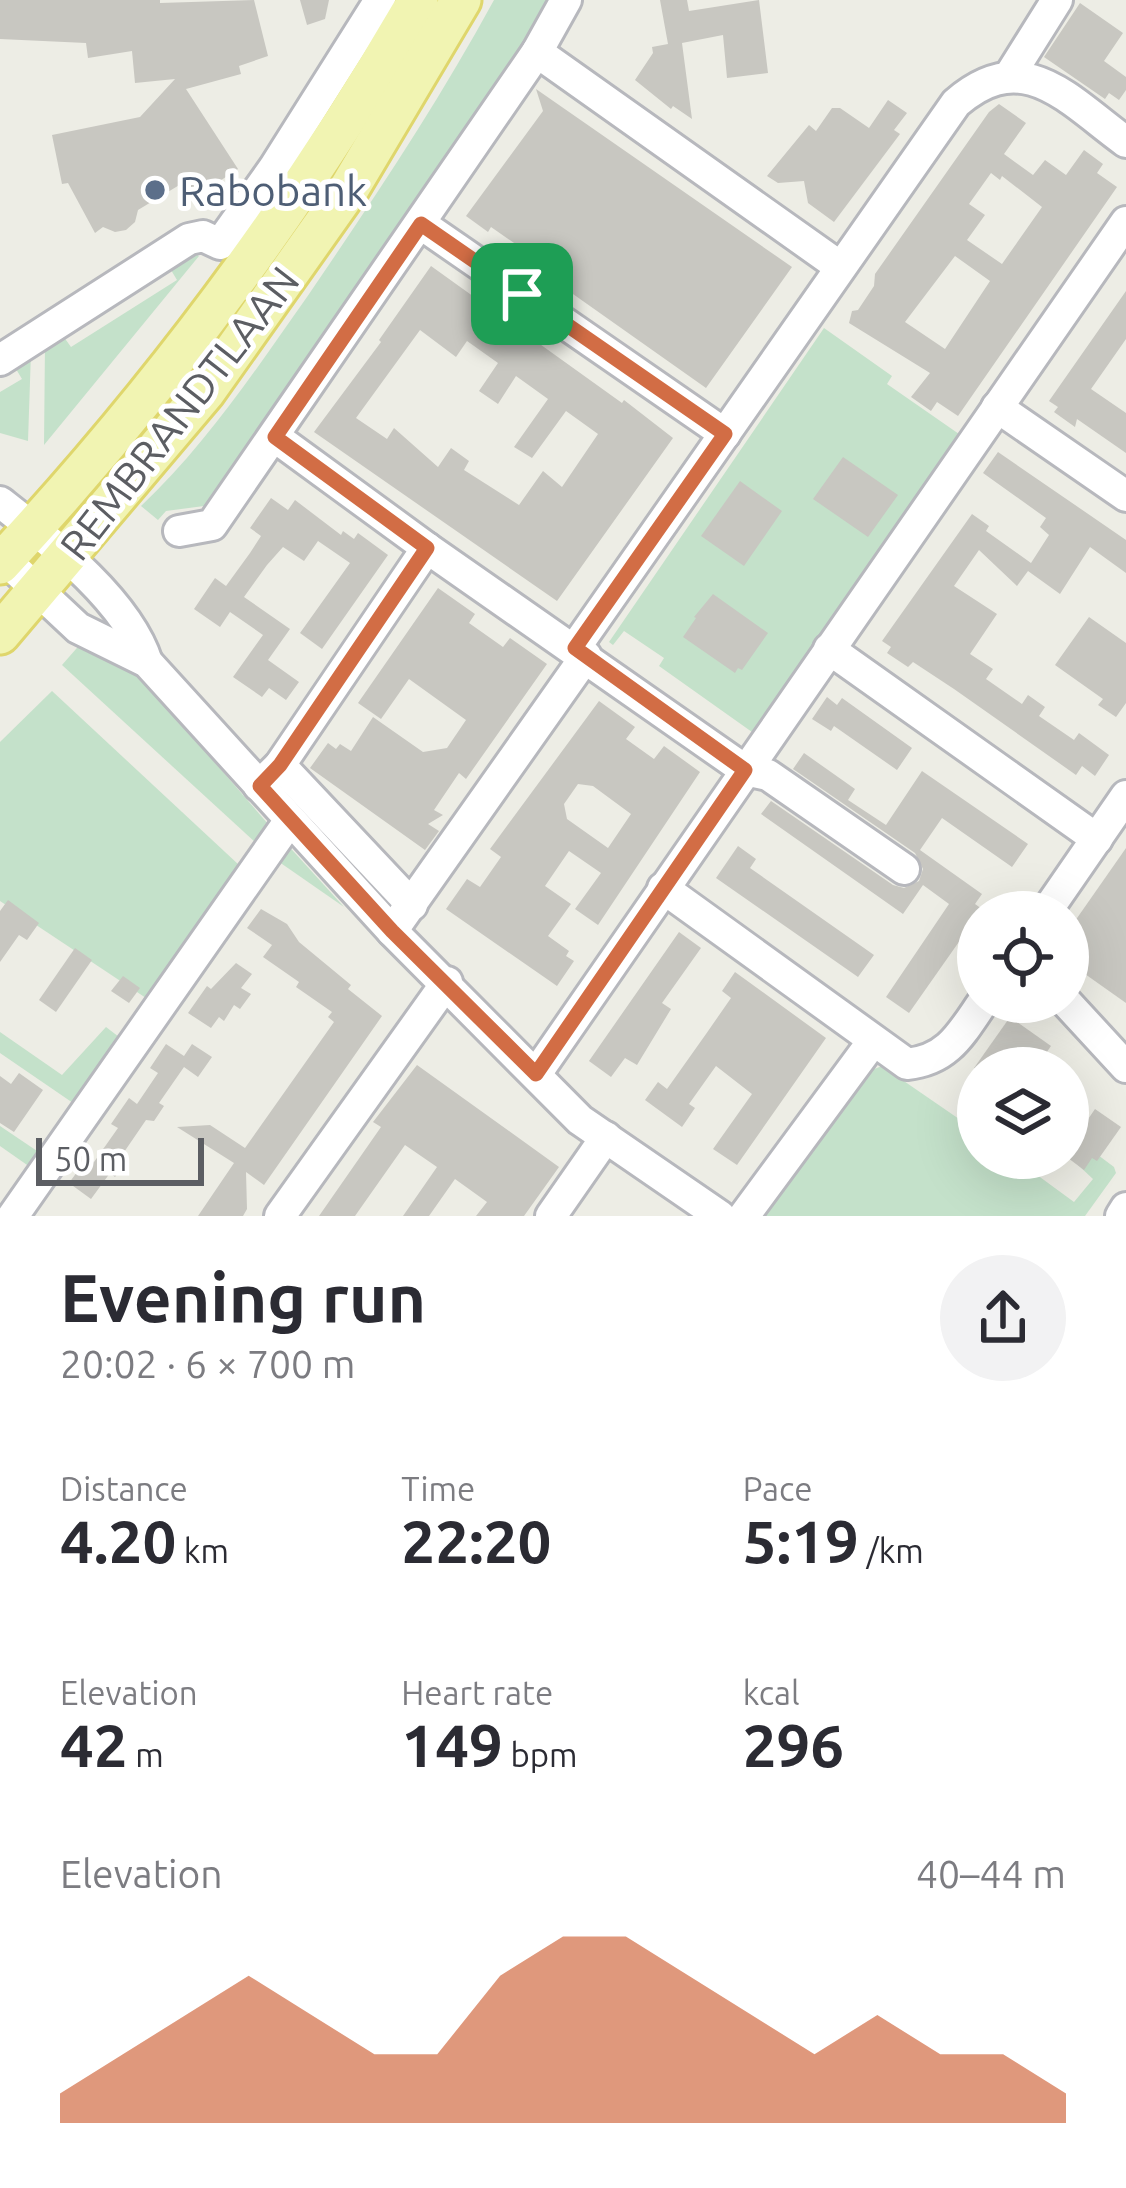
<!DOCTYPE html>
<html lang="en">
<head>
<meta charset="utf-8">
<style>
	:root { --surface:#fff; --page:#f2f2f3; --text:#2b2b33; --muted:#7c7c81; --accent:#d26d45 }
	body { margin:0; font-family:Ubuntu,sans-serif; background:var(--page); color:var(--text); height:100vh; display:flex; flex-direction:column; font-size:45px; white-space:nowrap }
	* { box-sizing:border-box; margin:0 }
	p { font-size:39px; color:var(--muted) }
	.icon { flex:none; width:66px; height:66px; fill:none; stroke:currentColor; stroke-width:2; stroke-linecap:round; stroke-linejoin:round }
	.map { position:relative; height:1216px; overflow:hidden }
	.panel { display:flex; flex-direction:column; background:var(--surface); flex:1 }
	.panel>* { flex:none }
	.fabs { position:absolute; left:957px; top:891px; display:grid; gap:24px }
	.fabs a { display:grid; place-items:center; width:132px; height:132px; border-radius:50%; background:var(--surface); box-shadow:0 12px 48px #0002; font-size:60px }
	.scale { position:absolute; left:36px; bottom:30px; width:168px; box-sizing:border-box; padding-left:12px; border:6px solid #5c5e63; border-top:0; font-size:33px; line-height:42px; white-space:nowrap; color:#5c5e63; -webkit-text-stroke:9px #fff; paint-order:stroke }
	.pin { position:absolute; display:grid; place-items:center; width:102px; height:102px; color:#fff; margin:-51px; border-radius:24px; box-shadow:0 6px 18px #0006 }
	.round { display:grid; place-items:center; flex:none; width:126px; height:126px; border-radius:63px; background:var(--page) }
	.overview { display:flex; align-items:center; justify-content:space-between; height:204px; padding:0 60px }
	h1 { font-size:66px; font-weight:600; line-height:90px }
	.metrics { display:grid; grid-template-columns:repeat(3,1fr); gap:18px; height:204px; padding:12px 60px }
	.metrics div { display:grid; align-content:center }
	.metrics b { font-size:60px; font-weight:600 }
	.metrics small { font-size:33px; font-weight:400 }
	.metrics p { font-size:33px }
	.chart { height:336px; padding:24px 60px }
	.chart p { display:flex; justify-content:space-between }
	.chart svg { width:100%; height:216px; margin-top:12px; fill:var(--accent); opacity:.7 }
	.map>svg:first-child { display:block }
</style>
</head>
<body>
<div class="map">
<svg width="1126" height="1216" viewBox="0 0 1126 1216">
	<rect width="100%" height="100%" fill="#edede5"/>
	<!-- green -->
	<g fill="#c4e1ca">
		<path d="M494,0H553L525,51L213,500L204,506L166,511L158,520L141,506C205,446 257,368 307,297C373,200 438,103 494,0Z"/>
		<path d="M190,250L199,256L44,445L45,343L61,333L71,347L177,280L168,265Z"/>
		<path d="M824,328L892,376L887,384L959,434L752,732L659,666L664,658L624,631L613,645L609,642Z"/>
		<path d="M31,352L28,441L0,433V392L22,379L13,364Z"/>
		<path d="M83,641L135,670L268,824L257,844L62,665Z"/>
		<path d="M52,691L239,865L146,998L0,901V742Z"/>
		<path d="M284,841L344,907L272,857Z"/>
		<path d="M106,1027L119,1037L73,1103L0,1053V1032L62,1075Z"/>
		<path d="M882,1066L978,1132V1158H1014L1074,1202L1093,1179L1078,1165L1090,1149L1114,1167L1116,1173L1085,1216H763L864,1073Z"/>
		<path d="M0,1126L40,1153L30,1167L0,1146Z"/>
	</g>
	<!-- building -->
	<g fill="#c8c7c1" fill-rule="evenodd">
		<path d="M0,0H160V3L254,0L268,56L239,66L241,74L186,89L238,169L197,196L186,181L138,210L135,222L126,230L115,232L103,227L95,233L68,183L62,184L52,135L140,117L175,79L135,83L132,51L88,58L86,43L0,39Z"/>
		<path d="M300,0H329L325,19L307,25Z"/>
		<path d="M660,0H687L689,11L759,0L768,73L727,78L723,35L682,43L692,119L673,106L671,109L635,80L653,53L652,47L668,44Z"/>
		<path d="M1080,3L1123,33L1104,61L1126,77V90L1119,100L1109,93L1105,99L1044,57Z"/>
		<path d="M536,89L792,267L706,388L522,258L527,252L491,227L488,232L466,216L543,111Z"/>
		<path d="M888,100L907,113L894,130L900,134L834,222L808,203L804,181L778,183L767,176L809,125L816,131L832,108H840L869,128Z"/>
		<path d="M999,104L1026,123L1004,154L1033,175L1045,160L1066,175L1084,150L1103,164L1097,173L1117,187L958,416L937,402L931,411L911,397L930,373L849,323L852,311L858,310L874,286L875,274L989,112ZM991,173L1000,180L1002,176L1042,207L1002,264L967,240L985,215L969,204ZM955,256L990,281L945,349L905,322Z"/>
		<path d="M431,266L622,403L624,400L673,438L557,601L314,432L381,342L379,340ZM420,330L456,357L467,341L498,363L479,391L498,404L516,376L548,399L514,447L532,458L566,411L598,434L562,487L543,471L519,505L464,470L469,461L451,448L438,467L394,428L387,439L356,418Z"/>
		<path d="M1126,291V339L1091,389L1126,413V453L1077,419L1075,427L1054,412L1058,407L1049,401Z"/>
		<path d="M998,452L1126,540V573L1090,547L1060,594L1028,571L1017,586L979,550L954,586L997,614L970,654L993,669L986,679L1022,704L1028,695L1045,707L1039,716L1074,740L1079,733L1109,755L1095,776L1082,766L1076,775L954,689L913,662L908,667L887,653L891,647L882,641L972,514L989,526L986,531L1031,563L1049,535L1040,527L1046,518L983,473Z"/>
		<path d="M843,457L898,495L868,537L813,499Z"/>
		<path d="M740,481L782,511L744,566L701,536Z"/>
		<path d="M271,498L288,510L295,500L341,535L343,531L354,539L358,533L388,555L322,649L300,633L350,563L318,541L304,561L283,547L267,565L244,597L290,629L268,660L299,682L286,700L269,688L262,697L233,677L263,635L230,612L220,627L194,609L215,578L226,586L250,553L261,536L250,528Z"/>
		<path d="M438,588L475,614L469,623L503,647L510,638L547,664L466,779L459,773L434,810L443,815L428,824L439,831L425,850L310,768L328,743L336,749L340,744L351,751L373,717L423,752L447,748L466,720L409,679L381,719L358,703Z"/>
		<path d="M713,594L768,633L742,670L738,668L735,673L683,637L696,618L694,617Z"/>
		<path d="M1089,617L1126,643V703L1116,717L1098,705L1103,699L1055,665Z"/>
		<path d="M827,697L837,705L842,698L912,748L897,770L834,726L831,731L812,719Z"/>
		<path d="M599,701L635,727L626,739L654,759L664,746L700,772L598,925L575,909L601,873L569,851L545,886L571,904L548,936L569,951L566,956L574,961L557,986L446,909L467,879L480,887L501,857L490,849ZM578,784L593,786L631,814L608,848L567,819L564,804Z"/>
		<path d="M804,753L855,789L848,800L886,825L922,771L1028,844L1012,867L942,818L920,850L982,894L975,904L982,909L909,1013L886,997L949,904L923,885L903,914L761,814L771,801L893,885L904,888L919,881L923,869L915,853L793,769Z"/>
		<path d="M738,846L756,859L750,868L874,955L858,977L716,878Z"/>
		<path d="M1126,848V1003L1068,962V931Z"/>
		<path d="M8,900L39,923L27,940L19,935L0,962V911Z"/>
		<path d="M261,909L287,924L299,942L351,985L348,989L382,1016L264,1185L246,1172L247,1209L243,1216H198L234,1163L177,1127L210,1125L245,1148L334,1022L328,1017L332,1012L296,987L299,982L263,957L272,945L247,928Z"/>
		<path d="M679,932L701,948L662,1003L671,1009L637,1065L625,1058L611,1077L589,1061Z"/>
		<path d="M75,948L92,960L56,1012L39,1000Z"/>
		<path d="M236,963L252,974L241,988L251,994L240,1009L234,1005L224,1021L219,1017L211,1028L188,1013L207,986L211,989Z"/>
		<path d="M735,972L826,1038L737,1165L713,1149L752,1094L716,1066L689,1104L695,1108L682,1127L645,1100L658,1082L667,1089L706,1034L731,998L722,991Z"/>
		<path d="M123,976L140,988L129,1003L111,991Z"/>
		<path d="M1010,1017L1051,1046L1036,1068H974Z"/>
		<path d="M166,1044L184,1056L192,1044L212,1057L198,1077L184,1067L159,1103L164,1106L154,1121L146,1120L120,1158L126,1162L115,1177L110,1173L91,1199L69,1183L88,1157L94,1162L118,1128L111,1124L129,1098L137,1104L158,1073L150,1068Z"/>
		<path d="M417,1065L559,1167L524,1216H476L487,1202L455,1179L429,1216H403L437,1167L405,1145L355,1216H319L381,1127L373,1122Z"/>
		<path d="M19,1073L43,1090L14,1132L0,1123V1076L11,1084Z"/>
		<path d="M1095,1109L1121,1127L1097,1161L1092,1158L1084,1170L1068,1158V1118L1082,1128Z"/>
	</g>
	<g fill="none" stroke-linecap="round" stroke-linejoin="round">
		<!-- minor casing -->
		<g stroke="#b7b8bd" stroke-width="36">
			<g id="minor">
				<path d="M537,52L839,266"/>
				<path d="M1010,75L1057,0"/>
				<path d="M421,224L725,434"/>
				<path d="M0,360L189,239L203,236L220,244L274,168L380,0"/>
				<path d="M997,407L1126,496"/>
				<path d="M275,437L427,548L745,770L768,775L904,869"/>
				<path d="M0,502C51,542 127,600 147,662"/>
				<path d="M179,531L212,525L537,52L566,0"/>
				<path d="M0,555L78,628L147,662L392,931L580,1120L720,1216"/>
				<path d="M575,648L956,103C1024,44 1068,100 1126,142"/>
				<path d="M829,649L1097,839"/>
				<path d="M280,765L412,905"/>
				<path d="M259,786L280,765L427,548"/>
				<path d="M663,888L907,1064C948,1060 961,1034 983,1002"/>
				<path d="M1046,912L1126,796"/>
				<path d="M392,931L586,656"/>
				<path d="M1066,1002L1126,1067"/>
				<path d="M536,1074L1126,222"/>
				<path d="M13,1216L290,820"/>
				<path d="M280,1216L447,982"/>
				<path d="M551,1216L606,1137"/>
				<path d="M744,1216L873,1041"/>
				<path d="M1121,1216L1126,1208"/>
			</g>
		</g>
		<!-- major casing -->
		<g stroke="#dfd66c" stroke-width="45">
			<g id="major">
				<path d="M0,564C161,391 300,205 418,0"/>
				<path d="M0,634L205,392L350,187L461,0"/>
			</g>
		</g>
		<!-- minor -->
		<use href="#minor" stroke="#fff" stroke-width="30"/>
		<!-- major -->
		<use href="#major" stroke="#f1f4b2" stroke-width="39"/>
	</g>
	<g fill="none" stroke-linecap="round" stroke-linejoin="round">
		<!-- route casing -->
		<g stroke="#fff" stroke-width="24">
			<path id="route" d="M421,224L725,434L575,648L745,770L536,1074L392,931L260,786L280,765L427,548L275,437Z"/>
		</g>
		<!-- route -->
		<use href="#route" stroke="#d26d45" stroke-width="15"/>
	</g>
	<!-- markers -->
	<circle fill="#5c6f8a" stroke="#fff" stroke-width="4.5" cx="155" cy="190" r="12"/>
	<g text-anchor="middle" dominant-baseline="central" stroke-width="10" stroke-linejoin="round" paint-order="stroke">
		<!-- service labels -->
		<g font-size="42" fill="#4e5e75" stroke="#fff" text-anchor="start">
			<text x="179" y="190">Rabobank</text>
		</g>
		<!-- street labels -->
		<g font-size="42" fill="#5c5e63" stroke="#fff">
			<text transform="translate(179 413) rotate(-52)">REMBRANDTLAAN</text>
		</g>
	</g>
</svg>
<div class="fabs">
<a><svg class="icon" aria-label="locate" viewBox="0 0 24 24"><circle cx="12" cy="12" r="6"/><path d="M12 2v4M12 18v4M2 12h4M18 12h4"/></svg></a>
<a><svg class="icon" aria-label="layers" viewBox="0 0 24 24"><path d="M12 4l9 5-9 5-9-5zM3 14l9 5 9-5"/></svg></a>
</div>
<div class="scale">50 m</div>
<div class="pin" style="left:522px;top:294px;background:#1e9e55"><svg class="icon" aria-label="arrive" viewBox="0 0 24 24"><path d="M6 21V4h12l-3 4 3 4H6"/></svg></div>
</div>
<section class="panel">
<div class="overview"><div><h1>Evening run</h1><p>20:02 · 6 × 700 m</p></div><a class="round"><svg class="icon" aria-label="share" viewBox="0 0 24 24"><path d="M12 15V3M7 8l5-5 5 5M5 13v7h14v-7"/></svg></a></div>
<div class="metrics">
<div><p>Distance</p><b>4.20<small> km</small></b></div>
<div><p>Time</p><b>22:20</b></div>
<div><p>Pace</p><b>5:19<small> /km</small></b></div>
</div>
<div class="metrics">
<div><p>Elevation</p><b>42<small> m</small></b></div>
<div><p>Heart rate</p><b>149<small> bpm</small></b></div>
<div><p>kcal</p><b>296</b></div>
</div>
<div class="chart"><p><span>Elevation</span>40–44 m</p>
<svg viewBox="0 0 160 44" preserveAspectRatio="none"><path d="M0 44V38L10 30L20 22L30 14L40 22L50 30L60 30L70 14L80 6L90 6L100 14L110 22L120 30L130 22L140 30L150 30L160 38V44z"/></svg>
</div>
</section>
</body>
</html>
